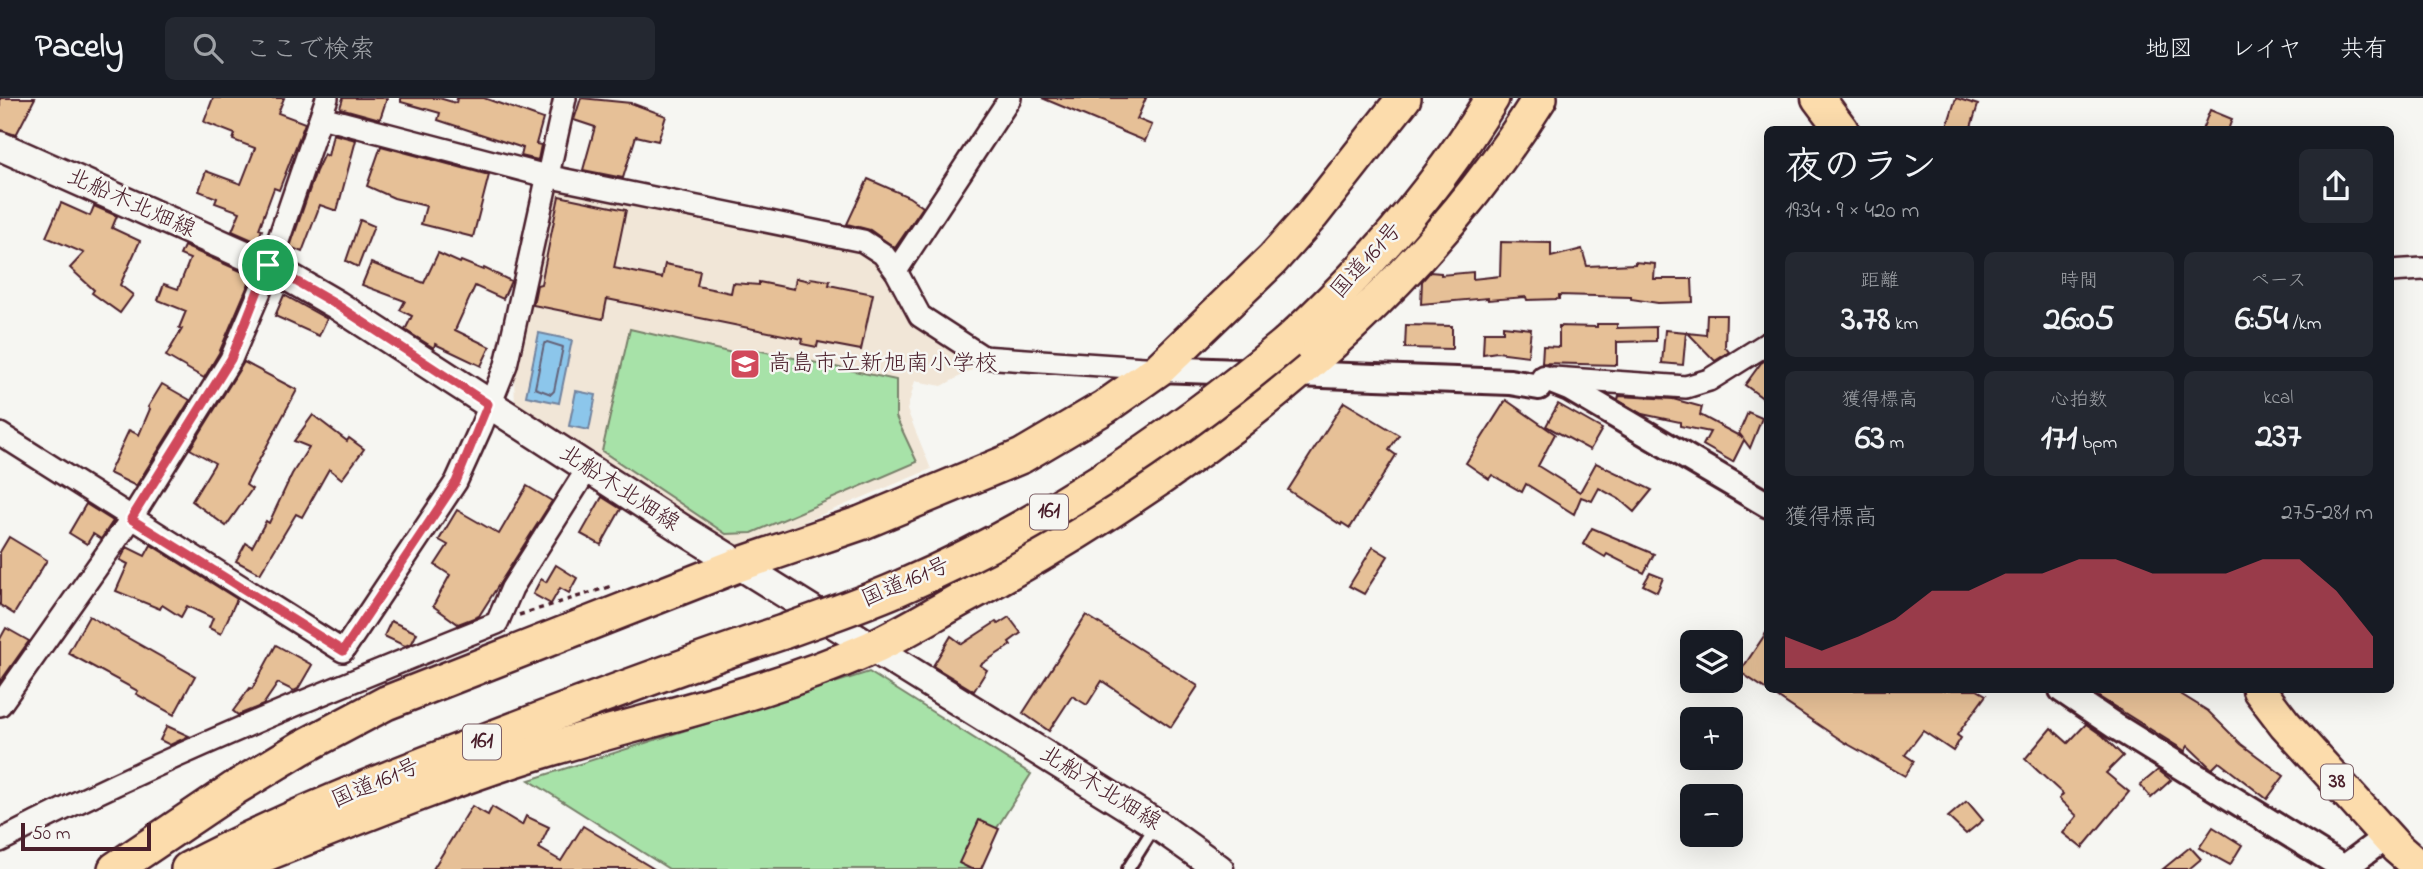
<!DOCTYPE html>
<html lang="ja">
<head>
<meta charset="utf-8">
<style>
	:root { --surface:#171b24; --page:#242831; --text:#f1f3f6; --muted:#9ea1a6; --line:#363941; --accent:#d1495b }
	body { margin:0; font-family:"Indie Flower","Klee One",sans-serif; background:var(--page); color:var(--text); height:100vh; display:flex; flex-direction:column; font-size:26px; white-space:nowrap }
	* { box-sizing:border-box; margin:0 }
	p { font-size:23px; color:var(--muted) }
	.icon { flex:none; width:38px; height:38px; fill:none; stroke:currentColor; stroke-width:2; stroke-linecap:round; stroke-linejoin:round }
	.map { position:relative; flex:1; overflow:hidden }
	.details { position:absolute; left:1764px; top:28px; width:630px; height:567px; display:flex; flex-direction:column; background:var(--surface); border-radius:10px; box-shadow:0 7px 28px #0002 }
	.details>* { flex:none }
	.fabs { position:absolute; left:1680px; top:532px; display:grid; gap:14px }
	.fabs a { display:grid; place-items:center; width:63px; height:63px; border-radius:10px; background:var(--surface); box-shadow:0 7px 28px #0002; font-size:35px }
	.scale { position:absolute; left:21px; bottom:18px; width:130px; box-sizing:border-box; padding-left:7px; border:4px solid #4a1f2b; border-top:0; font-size:19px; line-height:24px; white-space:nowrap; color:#4a1f2b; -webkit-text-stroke:5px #f6f6f2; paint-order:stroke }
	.pin { position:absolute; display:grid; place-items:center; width:60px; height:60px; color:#fff; margin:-30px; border:4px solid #fff; border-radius:50%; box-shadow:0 2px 7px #0007 }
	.round { display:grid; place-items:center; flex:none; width:74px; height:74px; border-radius:10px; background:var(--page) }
	.summary { display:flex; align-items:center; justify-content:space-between; height:119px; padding:0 21px }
	h1 { font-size:38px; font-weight:700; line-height:52px }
	.figures { display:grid; grid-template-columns:repeat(3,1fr); gap:10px; height:119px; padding:7px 21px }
	.figures div { display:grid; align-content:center; border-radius:10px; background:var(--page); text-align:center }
	.figures b { font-size:35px; font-weight:700 }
	.figures small { font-size:19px; font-weight:400 }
	.figures p { font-size:19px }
	.chart { height:196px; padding:14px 21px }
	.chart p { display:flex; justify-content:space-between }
	.chart svg { width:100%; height:126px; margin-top:7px; fill:var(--accent); opacity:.7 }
	header { display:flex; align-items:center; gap:42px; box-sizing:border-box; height:98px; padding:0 35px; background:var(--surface); border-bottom:2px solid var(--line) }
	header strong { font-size:33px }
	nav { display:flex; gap:38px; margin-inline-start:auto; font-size:24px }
	.search { width:490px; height:63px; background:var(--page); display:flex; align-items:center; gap:18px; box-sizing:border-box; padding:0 24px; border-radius:10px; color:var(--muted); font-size:26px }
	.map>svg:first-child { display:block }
</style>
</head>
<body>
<header>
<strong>Pacely</strong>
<div class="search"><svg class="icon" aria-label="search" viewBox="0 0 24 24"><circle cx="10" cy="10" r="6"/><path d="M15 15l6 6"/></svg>ここで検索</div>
<nav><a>地図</a><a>レイヤ</a><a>共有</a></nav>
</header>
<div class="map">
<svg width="2423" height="771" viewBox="0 0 2423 771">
	<rect width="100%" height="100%" fill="#f6f6f2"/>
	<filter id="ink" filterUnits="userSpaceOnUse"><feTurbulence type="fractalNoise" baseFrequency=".0143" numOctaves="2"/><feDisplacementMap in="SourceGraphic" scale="14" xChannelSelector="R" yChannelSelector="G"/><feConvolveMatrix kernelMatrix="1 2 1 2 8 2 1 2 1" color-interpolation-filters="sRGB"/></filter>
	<g filter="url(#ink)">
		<!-- built -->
		<path fill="#f1e6d7" d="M568,86L871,156L976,261L972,272L942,288L915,283L907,312L931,371L806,423L801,437L749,456L677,417L515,311L514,276L552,97L556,90Z"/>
		<!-- green -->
		<g fill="#a7e2a8" stroke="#78806a" stroke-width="2">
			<path d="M630,231L741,257L757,252L896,282V319L917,364L752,435L726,436L602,353Z"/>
			<path d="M869,574L1031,676L971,771H669L529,682Z"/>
		</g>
		<!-- water -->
		<g fill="#8cc6eb" stroke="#72839e" stroke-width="2">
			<path d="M539,235L572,242L559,305L526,298Z"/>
			<path d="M576,293L596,297L589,332L569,328Z"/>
		</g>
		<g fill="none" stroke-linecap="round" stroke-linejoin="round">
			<!-- shore -->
			<path stroke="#646278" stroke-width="2" d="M547,244L563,249L554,293L551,296L535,290L544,246Z"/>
		</g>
		<!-- building -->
		<g fill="#e6c097" stroke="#4a1f2b" stroke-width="2">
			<path d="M0,0H35L16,37L0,32Z"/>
			<path d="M213,0H284L278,15L305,25L279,92L274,90L259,131L262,132L257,144L232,133L240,114L215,105L217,100L199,93L206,73L241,86L255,50L233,42L235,36L204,24Z"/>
			<path d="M343,0H387L380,21L340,10Z"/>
			<path d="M401,0H439L456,5L457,0H484L543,21L536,46L541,47L538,62L521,58L523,50L438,22L440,15L401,4Z"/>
			<path d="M581,0L631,5L666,18L658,43L636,38L623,80L583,72L595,29L574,22Z"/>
			<path d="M1042,0H1146L1137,21L1152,27L1145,43Z"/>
			<path d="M1956,0L1978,7L1970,32L1947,28Z"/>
			<path d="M2210,12L2232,21L2228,32H2202Z"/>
			<path d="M333,36L356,42L337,113L320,107L302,154L290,149L316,73L324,56L328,58Z"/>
			<path d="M381,48L489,77L473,139L421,126L426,108L394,100L367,88Z"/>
			<path d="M868,81L909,99L923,109L895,150L870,132L847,126Z"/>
			<path d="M559,98L626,112L614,170L662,180L665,166L700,173L697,188L731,195L733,185L759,187V184L794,191L796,180L810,183L811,180L830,183L829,187L873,196L861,252L818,244L817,249L802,246L803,241L607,201L603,221L533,207L537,187L541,186Z"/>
			<path d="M61,105L90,118L94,108L117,118L112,130L140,143L120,187L133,197L120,215L92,195L94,192L70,170L84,155L46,139Z"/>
			<path d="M360,122L374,128L358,169L346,163Z"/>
			<path d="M1501,144L1551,145V159L1582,151L1587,168L1635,166V164L1655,166L1654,181H1692L1693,204L1658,205L1631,201V199L1559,197V201L1527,202L1526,199L1488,202V200L1421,206L1422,183L1430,174L1441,175V177L1473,174V181L1500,178Z"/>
			<path d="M184,148L252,178L219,255L204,280L166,258L182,231L179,230L186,213L158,202L164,186L178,191L190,161L180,157Z"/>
			<path d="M438,155L460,165L461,163L483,172L484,170L511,183L503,201L475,188L455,232L490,249L481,268L435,246L434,250L405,232L412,218L400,212L405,203L362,187L371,165L424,185Z"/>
			<path d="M284,197L327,221L319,238L275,218Z"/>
			<path d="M1707,217H1726L1725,249L1729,254L1715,263L1688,235L1706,237Z"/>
			<path d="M1597,226H1617V230L1656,229V243L1617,244V267L1542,265L1543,248L1559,249V228L1597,229Z"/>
			<path d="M1406,227L1452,228V251L1405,250Z"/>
			<path d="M1503,228L1531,231L1528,258L1497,254L1483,256L1484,234H1503Z"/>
			<path d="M1665,232L1686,234L1683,267L1662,265Z"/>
			<path d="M1768,261V304L1745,287L1761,265Z"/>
			<path d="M244,264L297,292L250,379L246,387L252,391L226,428L192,403L215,365L190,351Z"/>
			<path d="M162,286L190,302L136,388L109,375L129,332L139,337L150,311L148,309Z"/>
			<path d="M1619,298L1673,301L1702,309L1700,317L1743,340L1739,335L1748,314L1762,320L1750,350L1744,342L1733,364L1703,347L1710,334L1680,328V324L1642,316L1618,302Z"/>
			<path d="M1506,302L1555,336L1538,368L1580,394L1596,365L1652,392L1634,414L1619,401L1599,390L1592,403L1581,399L1574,416L1526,386L1522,394L1492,377L1489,381L1466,365Z"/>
			<path d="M1344,304L1399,337L1389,352L1396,357L1350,430L1342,425L1341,427L1288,392Z"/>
			<path d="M1558,306L1602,331L1590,352L1546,328Z"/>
			<path d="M313,317L347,343L349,340L364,351L342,381L329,371L302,419L296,416L260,476L236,463L246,445L252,449L266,423L269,425L292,376L309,349L294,343Z"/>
			<path d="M527,388L552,403L479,518L458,526L433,508L450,477L435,467L448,447L439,442L457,412L499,436Z"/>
			<path d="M602,399L621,411L601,447L581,436Z"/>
			<path d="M86,406L113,423L101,441L93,436L87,446L69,435Z"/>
			<path d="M1592,430L1654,456L1644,475L1607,456L1605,459L1583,446Z"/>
			<path d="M9,439L47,462L14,516L0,507V454Z"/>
			<path d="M151,447L237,501L221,536L209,530L213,520L187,508L181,519L162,507L160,511L116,493L128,466L120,462L127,449L145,458Z"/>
			<path d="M1373,449L1388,458L1364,496L1349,488Z"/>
			<path d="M556,467L577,480L569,495L560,490L551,506L533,496L541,481L546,484Z"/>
			<path d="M1650,475L1663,480L1657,494L1643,487Z"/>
			<path d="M1086,517L1198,588L1171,629L1102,583L1087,607L1072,598L1049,633L1023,615Z"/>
			<path d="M89,518L195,578L174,617L136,596L138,593L68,555Z"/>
			<path d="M1009,519L1021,535L1009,544L1011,547L980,567L987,572L974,593L933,568L951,538L962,546L996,524L998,526Z"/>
			<path d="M391,523L417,535L412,545L405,548L384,538Z"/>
			<path d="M6,530L29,543L0,584V541Z"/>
			<path d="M1768,532V592H1977L1986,597L1957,637L1961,640L1953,653L1923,633L1905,657L1914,663L1905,678L1844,644L1740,574Z"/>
			<path d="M276,547L312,567L298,591L294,593L278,585L263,607L238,617L233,613L250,590L252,591Z"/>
			<path d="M2088,592H2174L2208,613L2241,646L2284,678L2267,701L2219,664L2212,671L2188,648L2185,653Z"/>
			<path d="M2086,626L2103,638L2123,658L2106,675L2129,694L2082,750L2063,735L2077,718L2059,701L2063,696L2025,661L2051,630L2068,645Z"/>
			<path d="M167,628L189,638L170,647L160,642Z"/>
			<path d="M2158,672L2171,682L2151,700L2140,687Z"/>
			<path d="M1967,703L1983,722L1966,736L1948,719Z"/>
			<path d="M472,708L488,717L492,709L522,727L526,718L549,729L539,750L561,763L583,728L654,771H433Z"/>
			<path d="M979,722L999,731L981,771H971L959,765Z"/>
			<path d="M2213,729L2242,747L2230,767L2199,750Z"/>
			<path d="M2190,749L2201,761L2189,771H2163Z"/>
		</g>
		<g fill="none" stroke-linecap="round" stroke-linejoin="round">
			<!-- service casing -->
			<g stroke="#4a1f2b" stroke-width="16">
				<path id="service" d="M1128,771L1155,728"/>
			</g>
			<!-- minor casing -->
			<g stroke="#4a1f2b" stroke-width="26">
				<g id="minor">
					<path d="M321,19L546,78L863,143L883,156L896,173L920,218L983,259L1159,271"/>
					<path d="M896,173L1010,0"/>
					<path d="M2390,173L2423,171"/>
					<path d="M1553,280L1686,289L1709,282L1768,245"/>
					<path d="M0,336L343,553L456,384L481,329L506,267L565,0"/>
					<path d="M0,607L131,421L231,261L264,184L327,0"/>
					<path d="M0,743C161,660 329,592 497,525L512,490L588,370"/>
				</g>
			</g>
			<!-- tertiary casing -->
			<g stroke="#4a1f2b" stroke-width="30">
				<g id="tertiary">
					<path d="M1159,271L1510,284L1539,289L1544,280L1569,290L1768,407"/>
					<path d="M2062,592L2115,628L2344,770L2387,738"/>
				</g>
			</g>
			<!-- secondary casing -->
			<g stroke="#4a1f2b" stroke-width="33">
				<path id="secondary" d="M0,48L268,167L337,207L685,433L1156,726L1219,771"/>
			</g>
			<!-- primary casing -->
			<g stroke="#4a1f2b" stroke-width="37">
				<g id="primary">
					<path d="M1818,0L1842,32"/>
					<path d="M2259,592L2285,626L2397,750L2421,771"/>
				</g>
			</g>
			<!-- trunk casing -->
			<g stroke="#4a1f2b" stroke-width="38">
				<g id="trunk">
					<path d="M1287,245C1365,173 1437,92 1492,0"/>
					<path d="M115,771L235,690L301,650L386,605L738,467L861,425L1022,358L1105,309L1159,271L1272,162L1312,117L1404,0"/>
					<path d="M188,771C285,720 387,680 489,641C587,603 684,567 783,534"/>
					<path d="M227,771C334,730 440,684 550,651C657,619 768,596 871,550C906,534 940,512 974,494C1194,374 1406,215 1540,0"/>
				</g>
			</g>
			<!-- path -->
			<path stroke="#4a1f2b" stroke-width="3.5" stroke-dasharray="5 5" stroke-linecap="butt" d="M519,517L612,488"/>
			<!-- service -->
			<use href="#service" stroke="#f6f6f2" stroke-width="10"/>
			<!-- minor -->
			<use href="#minor" stroke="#f6f6f2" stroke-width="21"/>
			<!-- tertiary -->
			<use href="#tertiary" stroke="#f6f6f2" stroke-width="24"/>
			<!-- secondary -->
			<use href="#secondary" stroke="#f6f6f2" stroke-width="28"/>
			<!-- primary -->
			<use href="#primary" stroke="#fcdcac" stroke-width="32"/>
			<!-- trunk -->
			<use href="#trunk" stroke="#fcdcac" stroke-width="33"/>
			<!-- trunk-bridge casing -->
			<g stroke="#4a1f2b" stroke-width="38" stroke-linecap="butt">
				<path id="trunk-bridge" d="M783,534C821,520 860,507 897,491C1042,428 1166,346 1287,245"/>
			</g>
			<!-- trunk-bridge -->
			<use href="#trunk-bridge" stroke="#fcdcac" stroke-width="33"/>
		</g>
	</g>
	<g fill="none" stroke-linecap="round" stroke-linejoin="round" filter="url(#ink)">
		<!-- route casing -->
		<g stroke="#fff" stroke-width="14">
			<path id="route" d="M268,167L337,207L488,306L456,384L343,553L131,421L231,261Z"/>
		</g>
		<!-- route -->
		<use href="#route" stroke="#d1495b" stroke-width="9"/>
	</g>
	<!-- icons -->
	<defs>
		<g id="school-square" transform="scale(1.575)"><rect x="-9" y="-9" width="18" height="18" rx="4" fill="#d1495b" stroke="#f6f6f2"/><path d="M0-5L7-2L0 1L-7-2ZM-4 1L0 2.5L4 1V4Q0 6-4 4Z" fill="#fff"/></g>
	</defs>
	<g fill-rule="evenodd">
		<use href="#school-square" x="745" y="266"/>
	</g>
	<g text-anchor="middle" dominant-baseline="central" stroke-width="5" stroke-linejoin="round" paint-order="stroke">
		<!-- shield labels -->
		<g fill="#f6f6f2" stroke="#7e6067" stroke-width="2">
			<rect x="1030" y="396.5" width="38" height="35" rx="5"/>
			<rect x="463" y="626.5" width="38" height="35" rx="5"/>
			<rect x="2321" y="666.5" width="32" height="35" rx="5"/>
		</g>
		<g font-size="21" font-weight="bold" fill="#4a1f2b">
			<text x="1049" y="414">161</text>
			<text x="482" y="644">161</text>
			<text x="2337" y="684">38</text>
		</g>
		<!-- street labels -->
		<g font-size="23" fill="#4a1f2b" stroke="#f6f6f2">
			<text transform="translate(131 106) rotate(24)">北船木北畑線</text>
			<text transform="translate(1367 163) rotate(-48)">国道161号</text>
			<text transform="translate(619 391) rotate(33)">北船木北畑線</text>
			<text transform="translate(906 485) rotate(-23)">国道161号</text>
			<text transform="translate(376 686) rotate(-23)">国道161号</text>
			<text transform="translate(1100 691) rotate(32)">北船木北畑線</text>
		</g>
		<!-- poi labels -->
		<g font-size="23" fill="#4a1f2b" stroke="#f6f6f2" text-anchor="start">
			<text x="768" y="266">高島市立新旭南小学校</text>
		</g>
	</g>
</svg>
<div class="fabs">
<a><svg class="icon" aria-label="layers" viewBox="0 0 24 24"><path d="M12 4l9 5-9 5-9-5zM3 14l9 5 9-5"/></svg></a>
<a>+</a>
<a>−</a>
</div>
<div class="scale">50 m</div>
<div class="pin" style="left:268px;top:167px;background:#1e9e55"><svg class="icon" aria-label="arrive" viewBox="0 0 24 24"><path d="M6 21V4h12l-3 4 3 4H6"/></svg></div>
<section class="details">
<div class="summary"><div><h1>夜のラン</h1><p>19:34 · 9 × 420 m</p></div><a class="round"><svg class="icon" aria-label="share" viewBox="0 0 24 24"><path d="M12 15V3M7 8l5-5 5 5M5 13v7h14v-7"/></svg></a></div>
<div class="figures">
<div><p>距離</p><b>3.78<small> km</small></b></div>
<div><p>時間</p><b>26:05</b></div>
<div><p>ペース</p><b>6:54<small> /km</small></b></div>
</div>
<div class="figures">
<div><p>獲得標高</p><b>63<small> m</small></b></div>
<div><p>心拍数</p><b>171<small> bpm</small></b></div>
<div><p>kcal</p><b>237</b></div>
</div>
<div class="chart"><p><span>獲得標高</span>275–281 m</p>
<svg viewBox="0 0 160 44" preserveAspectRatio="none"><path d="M0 44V33L10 38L20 33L30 27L40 17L50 17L60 11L70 11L80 6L90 6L100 11L110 11L120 11L130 6L140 6L150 17L160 33V44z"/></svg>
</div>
</section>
</div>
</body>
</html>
